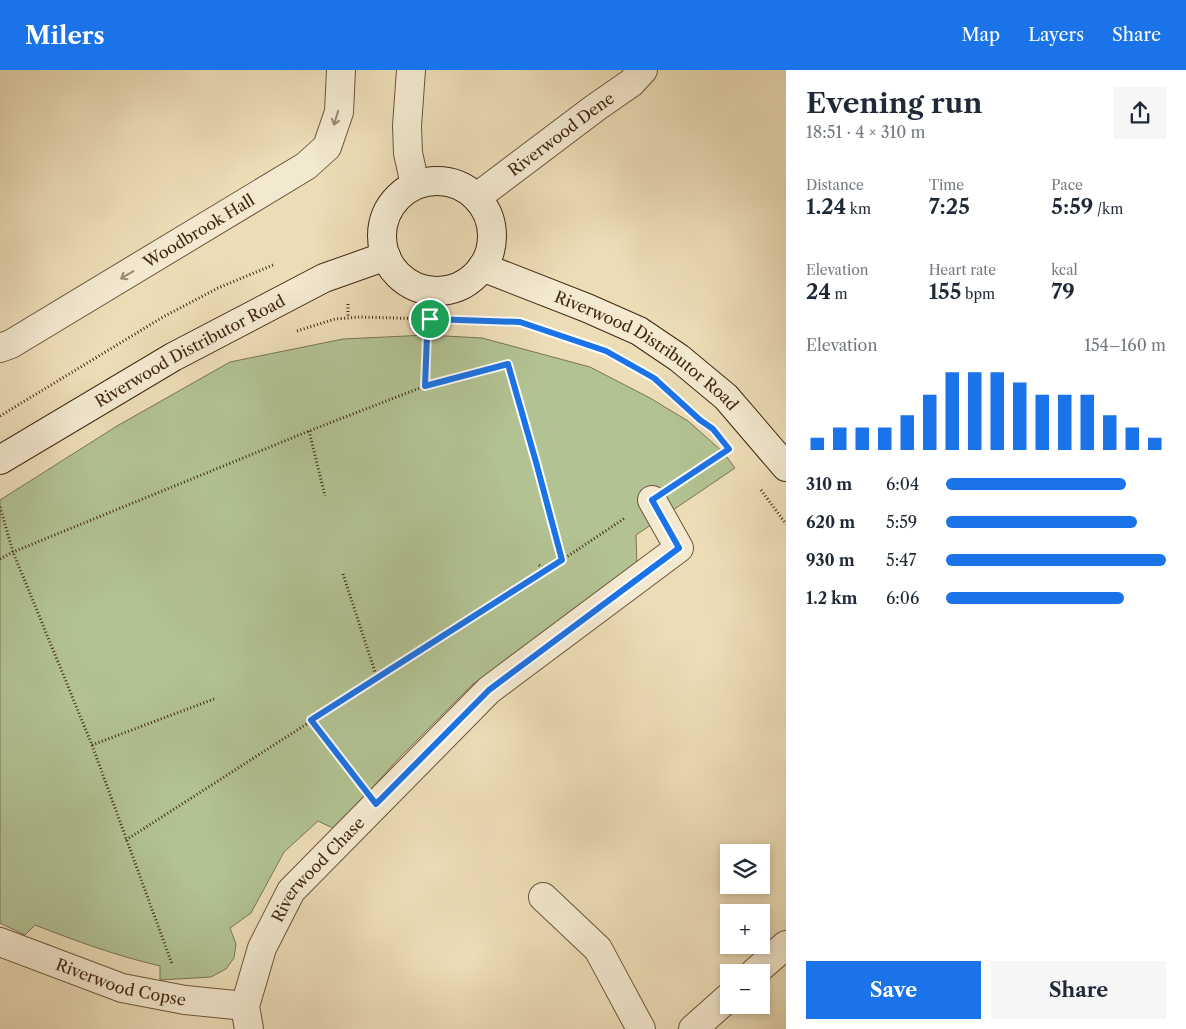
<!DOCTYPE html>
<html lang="en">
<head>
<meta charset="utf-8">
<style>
	:root { --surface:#fff; --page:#f6f6f7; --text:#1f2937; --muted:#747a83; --accent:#1a73e8 }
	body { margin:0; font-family:"Libre Caslon Text",serif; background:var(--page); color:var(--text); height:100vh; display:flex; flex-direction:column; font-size:19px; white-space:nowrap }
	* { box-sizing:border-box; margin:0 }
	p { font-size:16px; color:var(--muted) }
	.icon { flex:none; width:28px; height:28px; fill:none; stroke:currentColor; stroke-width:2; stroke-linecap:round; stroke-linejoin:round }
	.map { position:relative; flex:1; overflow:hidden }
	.drawer { display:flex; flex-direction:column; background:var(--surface); width:400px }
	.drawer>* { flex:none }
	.controls { position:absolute; left:720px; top:774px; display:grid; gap:10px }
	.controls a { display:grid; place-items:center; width:50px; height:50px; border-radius:0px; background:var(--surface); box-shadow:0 2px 8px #0003; font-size:25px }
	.pin { position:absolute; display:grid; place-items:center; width:42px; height:42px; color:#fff; margin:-21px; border:2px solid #fff; border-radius:50%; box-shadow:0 1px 5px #0007 }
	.round { display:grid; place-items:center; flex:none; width:52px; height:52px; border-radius:0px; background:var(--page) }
	.headline { display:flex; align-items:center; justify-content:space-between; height:85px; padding:0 20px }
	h1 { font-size:28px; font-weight:700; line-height:38px }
	.metrics { display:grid; grid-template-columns:repeat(3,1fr); gap:8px; height:85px; padding:5px 20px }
	.metrics div { display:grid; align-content:center }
	.metrics b { font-size:21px; font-weight:700 }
	.metrics small { font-size:14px; font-weight:400 }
	.metrics p { font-size:14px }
	.chart { height:140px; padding:10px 20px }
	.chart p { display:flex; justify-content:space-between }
	.chart svg { width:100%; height:90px; margin-top:5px; stroke:var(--accent); stroke-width:6 }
	.primary-button { display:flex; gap:10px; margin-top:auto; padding:10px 20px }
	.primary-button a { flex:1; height:58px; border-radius:0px; background:var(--accent); color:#fff; font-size:20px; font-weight:700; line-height:58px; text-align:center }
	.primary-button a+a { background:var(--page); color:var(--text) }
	ul { padding:0 20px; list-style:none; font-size:16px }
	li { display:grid; grid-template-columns:80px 60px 1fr; align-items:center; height:38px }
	li i { height:12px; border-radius:6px; background:var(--accent) }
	header { display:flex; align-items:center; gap:30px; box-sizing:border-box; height:70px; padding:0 25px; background:var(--accent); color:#fff }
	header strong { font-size:24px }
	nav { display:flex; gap:28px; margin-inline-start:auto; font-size:18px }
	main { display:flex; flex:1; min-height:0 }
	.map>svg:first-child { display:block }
</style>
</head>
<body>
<header>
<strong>Milers</strong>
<nav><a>Map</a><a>Layers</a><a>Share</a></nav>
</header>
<main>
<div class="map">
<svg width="786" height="959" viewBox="0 0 786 959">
	<rect width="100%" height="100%" fill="#ecddb6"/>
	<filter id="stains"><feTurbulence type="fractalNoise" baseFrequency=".004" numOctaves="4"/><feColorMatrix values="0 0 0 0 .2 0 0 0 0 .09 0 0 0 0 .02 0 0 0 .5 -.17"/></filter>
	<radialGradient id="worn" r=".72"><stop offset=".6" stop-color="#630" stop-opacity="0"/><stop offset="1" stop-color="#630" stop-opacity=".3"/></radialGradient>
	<!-- green -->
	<path fill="#b2c292" stroke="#7a7452" d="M427,265L482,268L590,297L650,328L688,351L723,382L735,398L636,465L637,496L588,538L473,614L400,687L335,759L318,751L284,782L251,843L230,858L236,874L234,888L226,899L211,907L160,910V896C117,886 76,871 35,855L25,865L0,853V430L117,356L230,292L343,269Z"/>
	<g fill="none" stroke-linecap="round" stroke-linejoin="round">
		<!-- street casing -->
		<g stroke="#6d543c" stroke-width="30">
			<g id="street">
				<path d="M411,0L407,56L408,83L415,115"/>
				<path id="s1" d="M477,127L595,38L631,13L643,0"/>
				<path id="s2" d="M0,278L11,274L306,96L327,77L339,42L341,0"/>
				<path d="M543,827L598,879L641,959"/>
				<path id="s3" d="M0,872L122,918L185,930L245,936"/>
				<path d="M755,902L786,875"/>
				<path id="s4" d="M249,959L245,936L262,878L291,821L489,620L679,478L652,430"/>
				<path d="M693,959L729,927"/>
			</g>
		</g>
		<!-- secondary casing -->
		<g stroke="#432713" stroke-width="30">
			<g id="secondary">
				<circle cx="437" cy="166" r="55"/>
				<path id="s5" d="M482,197L587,238L639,261L679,288L726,327L786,397"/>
				<path id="s6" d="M0,390L173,287L324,208L386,186"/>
			</g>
		</g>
		<!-- path -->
		<g stroke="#432713" stroke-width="3" stroke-dasharray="1 2.5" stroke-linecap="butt">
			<path d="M348,234V248"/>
			<path d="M297,261L335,249L360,247L430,249L520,252L566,267"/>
			<path d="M425,316L427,265L430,249"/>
			<path d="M0,346L163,247L218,218L273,195"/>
			<path d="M309,361L325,426"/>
			<path d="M678,412L727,380"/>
			<path d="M761,420L786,454"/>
			<path d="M0,437L13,482L92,675L172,894"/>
			<path d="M0,489L13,482L309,361L425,316L508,294L536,392L562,490"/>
			<path d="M539,495L546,500"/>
			<path d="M343,504L377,608"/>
			<path d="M311,650L356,709"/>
			<path d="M92,675L214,629"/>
			<path d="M126,770L562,490L625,448"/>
		</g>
		<!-- street -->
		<use href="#street" stroke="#f3e9d0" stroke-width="28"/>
		<!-- secondary -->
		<use href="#secondary" stroke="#f3e9d0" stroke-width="28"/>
	</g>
	<!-- one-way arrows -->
	<defs><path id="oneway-shaft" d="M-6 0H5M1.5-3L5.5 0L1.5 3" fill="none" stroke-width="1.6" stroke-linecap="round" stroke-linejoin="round" transform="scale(1.25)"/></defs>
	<g stroke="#9b8872">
		<use href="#oneway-shaft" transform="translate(336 48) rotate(107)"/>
		<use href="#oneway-shaft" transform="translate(127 205) rotate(149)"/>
	</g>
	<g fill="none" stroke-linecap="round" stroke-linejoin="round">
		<!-- route casing -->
		<g stroke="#fff" stroke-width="10">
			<path id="route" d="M430,249L520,252L606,281L654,308L700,350L713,359L729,379L652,430L679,478L489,620L376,734L311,650L562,490L536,392L508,294L425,316L427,265Z"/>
		</g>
		<!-- route -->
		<use href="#route" stroke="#1a73e8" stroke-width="6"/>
	</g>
	<g text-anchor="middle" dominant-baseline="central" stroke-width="4" stroke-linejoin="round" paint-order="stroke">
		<!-- street labels -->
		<g font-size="16" fill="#432713" stroke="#f3e9d0">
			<text stroke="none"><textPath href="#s1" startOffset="105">Riverwood Dene</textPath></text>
			<text stroke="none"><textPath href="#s2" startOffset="231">Woodbrook Hall</textPath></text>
			<text stroke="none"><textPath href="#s6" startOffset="219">Riverwood Distributor Road</textPath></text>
			<text stroke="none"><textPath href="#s5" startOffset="186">Riverwood Distributor Road</textPath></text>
			<text stroke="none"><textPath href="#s4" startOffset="181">Riverwood Chase</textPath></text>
			<text stroke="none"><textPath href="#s3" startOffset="128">Riverwood Copse</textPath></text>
		</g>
	</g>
	<rect width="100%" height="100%" filter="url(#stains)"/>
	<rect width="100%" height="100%" fill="url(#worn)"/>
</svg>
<div class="controls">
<a><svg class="icon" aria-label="layers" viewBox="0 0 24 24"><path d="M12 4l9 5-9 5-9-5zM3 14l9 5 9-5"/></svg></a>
<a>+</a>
<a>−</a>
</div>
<div class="pin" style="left:430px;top:249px;background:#1e9e55"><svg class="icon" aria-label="arrive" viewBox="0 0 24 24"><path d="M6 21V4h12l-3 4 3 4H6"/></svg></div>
</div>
<section class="drawer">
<div class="headline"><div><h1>Evening run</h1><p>18:51 · 4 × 310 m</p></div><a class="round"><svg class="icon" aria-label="share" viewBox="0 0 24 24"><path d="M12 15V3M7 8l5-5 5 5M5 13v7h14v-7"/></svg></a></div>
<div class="metrics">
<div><p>Distance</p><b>1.24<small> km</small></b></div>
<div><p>Time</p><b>7:25</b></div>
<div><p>Pace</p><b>5:59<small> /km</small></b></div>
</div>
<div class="metrics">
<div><p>Elevation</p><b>24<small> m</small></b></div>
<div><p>Heart rate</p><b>155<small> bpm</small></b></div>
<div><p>kcal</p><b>79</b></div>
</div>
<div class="chart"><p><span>Elevation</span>154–160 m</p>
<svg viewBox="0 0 160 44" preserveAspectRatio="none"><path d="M5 44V38M15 44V33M25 44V33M35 44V33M45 44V27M55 44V17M65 44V6M75 44V6M85 44V6M95 44V11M105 44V17M115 44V17M125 44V17M135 44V27M145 44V33M155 44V38"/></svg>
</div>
<ul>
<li><b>310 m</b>6:04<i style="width:82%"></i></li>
<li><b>620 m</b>5:59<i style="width:87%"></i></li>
<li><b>930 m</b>5:47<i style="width:100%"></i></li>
<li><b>1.2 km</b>6:06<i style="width:81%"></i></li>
</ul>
<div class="primary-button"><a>Save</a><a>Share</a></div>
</section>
</main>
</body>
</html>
